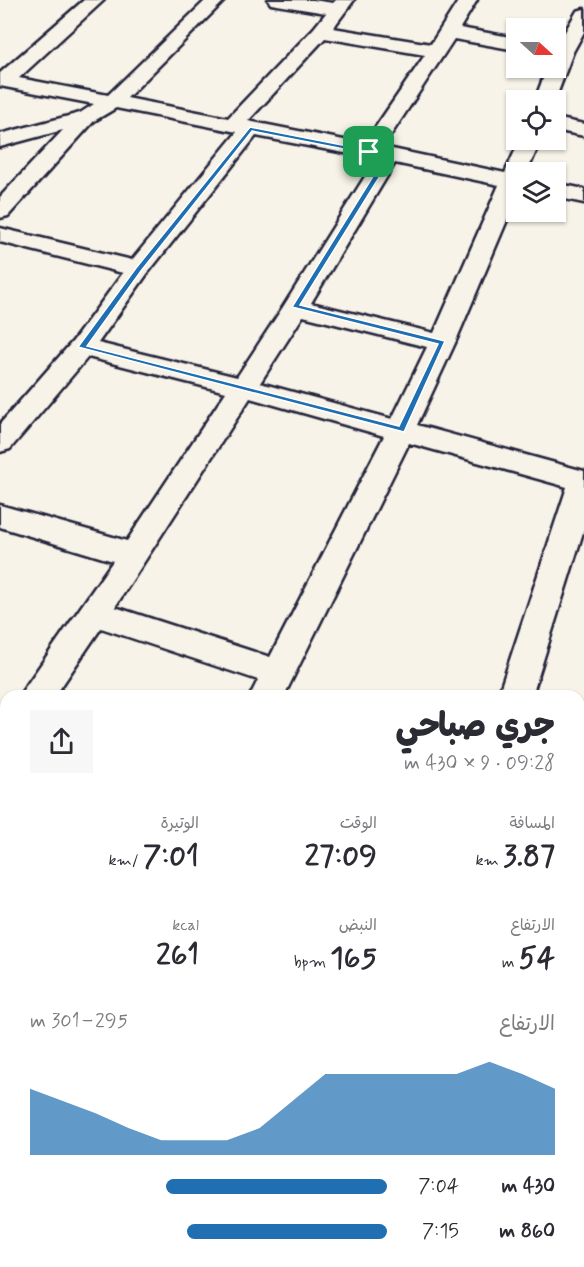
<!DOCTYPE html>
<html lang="ar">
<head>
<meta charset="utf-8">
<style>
	:root { --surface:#fff; --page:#f7f7f7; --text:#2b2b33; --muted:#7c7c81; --accent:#1f6fb2 }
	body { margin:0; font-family:Mynerve,"Playpen Sans Arabic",sans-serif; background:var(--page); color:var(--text); direction:rtl; height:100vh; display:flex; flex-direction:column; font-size:22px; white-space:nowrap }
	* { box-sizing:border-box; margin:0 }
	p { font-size:20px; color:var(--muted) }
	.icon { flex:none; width:33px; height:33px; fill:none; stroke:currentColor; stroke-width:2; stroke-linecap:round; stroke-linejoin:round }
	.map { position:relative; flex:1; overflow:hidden; direction:ltr }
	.drawer { position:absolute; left:0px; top:690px; width:585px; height:578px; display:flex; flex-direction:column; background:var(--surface); border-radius:18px 18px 0 0; box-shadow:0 2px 4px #0004; direction:rtl }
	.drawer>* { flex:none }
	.needle { width:39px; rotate:111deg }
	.buttons { position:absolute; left:506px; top:18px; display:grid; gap:12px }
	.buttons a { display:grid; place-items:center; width:60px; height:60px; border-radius:0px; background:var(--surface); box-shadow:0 2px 4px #0004; font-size:30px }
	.pin { position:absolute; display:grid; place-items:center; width:51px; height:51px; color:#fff; margin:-26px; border-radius:12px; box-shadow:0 3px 9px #0006 }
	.round { display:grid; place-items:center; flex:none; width:63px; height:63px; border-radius:0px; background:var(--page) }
	.headline { display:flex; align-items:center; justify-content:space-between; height:102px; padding:0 30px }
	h1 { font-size:33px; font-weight:800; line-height:45px }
	.figures { display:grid; grid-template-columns:repeat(3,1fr); gap:9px; height:102px; padding:6px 30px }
	.figures div { display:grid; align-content:center }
	.figures b { font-size:30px; font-weight:800 }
	.figures small { font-size:16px; font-weight:400 }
	.figures p { font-size:16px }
	.chart { height:168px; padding:12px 30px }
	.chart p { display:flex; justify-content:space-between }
	.chart svg { width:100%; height:108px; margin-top:6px; fill:var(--accent); opacity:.7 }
	ul { padding:0 30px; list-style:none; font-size:20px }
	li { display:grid; grid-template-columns:96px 72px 1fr; align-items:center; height:45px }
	li i { height:15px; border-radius:8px; background:var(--accent) }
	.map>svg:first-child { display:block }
</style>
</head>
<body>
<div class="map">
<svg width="584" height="1267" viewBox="0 0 584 1267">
	<rect width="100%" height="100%" fill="#f7f3e8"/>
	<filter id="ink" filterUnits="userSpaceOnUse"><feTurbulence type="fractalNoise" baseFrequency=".0167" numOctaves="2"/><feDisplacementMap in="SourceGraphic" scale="12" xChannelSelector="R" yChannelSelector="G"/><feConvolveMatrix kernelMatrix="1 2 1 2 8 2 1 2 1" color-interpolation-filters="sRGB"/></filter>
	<g filter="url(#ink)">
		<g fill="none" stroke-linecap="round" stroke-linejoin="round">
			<!-- street casing -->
			<g stroke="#22223b" stroke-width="5">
				<g id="street">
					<path d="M84,0H104L19,78L108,95L206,0H225L127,98L228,118L314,28L326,13L277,5L271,4L268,0H313L333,3L336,0H354L333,28L431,44L459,0H477L460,28L516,38V50L454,39L383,147L505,173L520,140H541L527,172H516V199L455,343L417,425L584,471V529L532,696H498L567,487L409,443L284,696H250L258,680L101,628L55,696H19L113,561L0,527V505L127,541L226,392L88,357L10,449L0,452V424L73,341L123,273L0,242V228L132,260L237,132L116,108L94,121L8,216L0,218V197L63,130L0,147V134L80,113L94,104L0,86V73ZM325,38L425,55L364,144L248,121ZM256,136L376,159L283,307L237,377L98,343L147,274ZM395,163L499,185L434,333L311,303ZM303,316L427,347L392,419L260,383ZM250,398L384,436L270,657L115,607Z"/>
					<path d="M584,9V32L573,52L555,100H535L547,68H555V49L577,11Z"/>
					<path d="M555,118L584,124V136L555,130Z"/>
					<path d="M555,183L584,189V203L555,197Z"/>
					<path d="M6,726V763L0,765V728Z"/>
					<path d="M579,750L584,752V784L579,782Z"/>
					<path d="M6,1192V1248L0,1250V1194Z"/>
					<path d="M579,1243L584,1245V1267H545L543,1262H579Z"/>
					<path d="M54,1262H111L113,1267H56Z"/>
					<path d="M298,1262H346L344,1267H296Z"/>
				</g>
			</g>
			<!-- street -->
			<use href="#street" fill="#f7f3e8" fill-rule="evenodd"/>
		</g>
	</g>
	<!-- route -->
	<path fill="#1f6fb2" stroke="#fff" stroke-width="1.5" fill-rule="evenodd" d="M250,127L393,155L300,305L445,341L404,432L78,347L136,268ZM252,131L385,157L292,307L438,344L399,426L87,346L141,271Z"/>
</svg>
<div class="buttons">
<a><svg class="needle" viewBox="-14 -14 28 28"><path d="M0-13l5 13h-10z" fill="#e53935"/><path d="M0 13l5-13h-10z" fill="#7c7c81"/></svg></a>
<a><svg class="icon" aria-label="locate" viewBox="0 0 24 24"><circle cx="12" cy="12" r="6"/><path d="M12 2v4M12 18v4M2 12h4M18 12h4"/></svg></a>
<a><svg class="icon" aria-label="layers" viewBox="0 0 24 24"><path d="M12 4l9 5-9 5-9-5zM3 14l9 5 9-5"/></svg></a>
</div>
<div class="pin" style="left:369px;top:152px;background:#1e9e55"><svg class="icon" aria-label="arrive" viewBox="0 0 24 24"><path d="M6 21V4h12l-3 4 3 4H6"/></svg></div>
<section class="drawer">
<div class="headline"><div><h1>جري صباحي</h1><p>09:28 · 9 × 430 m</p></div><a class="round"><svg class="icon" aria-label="share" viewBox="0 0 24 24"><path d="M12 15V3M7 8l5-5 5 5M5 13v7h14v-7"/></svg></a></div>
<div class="figures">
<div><p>المسافة</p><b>3.87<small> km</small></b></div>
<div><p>الوقت</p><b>27:09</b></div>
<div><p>الوتيرة</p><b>7:01<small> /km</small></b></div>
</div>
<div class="figures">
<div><p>الارتفاع</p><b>54<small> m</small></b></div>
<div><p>النبض</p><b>165<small> bpm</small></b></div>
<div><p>kcal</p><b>261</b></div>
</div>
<div class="chart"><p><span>الارتفاع</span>295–301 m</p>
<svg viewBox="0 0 160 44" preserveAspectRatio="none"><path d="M0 44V17L10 22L20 27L30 33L40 38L50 38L60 38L70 33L80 22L90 11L100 11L110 11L120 11L130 11L140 6L150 11L160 17V44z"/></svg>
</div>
<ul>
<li><b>430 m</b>7:04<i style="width:62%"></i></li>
<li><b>860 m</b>7:15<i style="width:56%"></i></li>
</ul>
</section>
</div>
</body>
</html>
